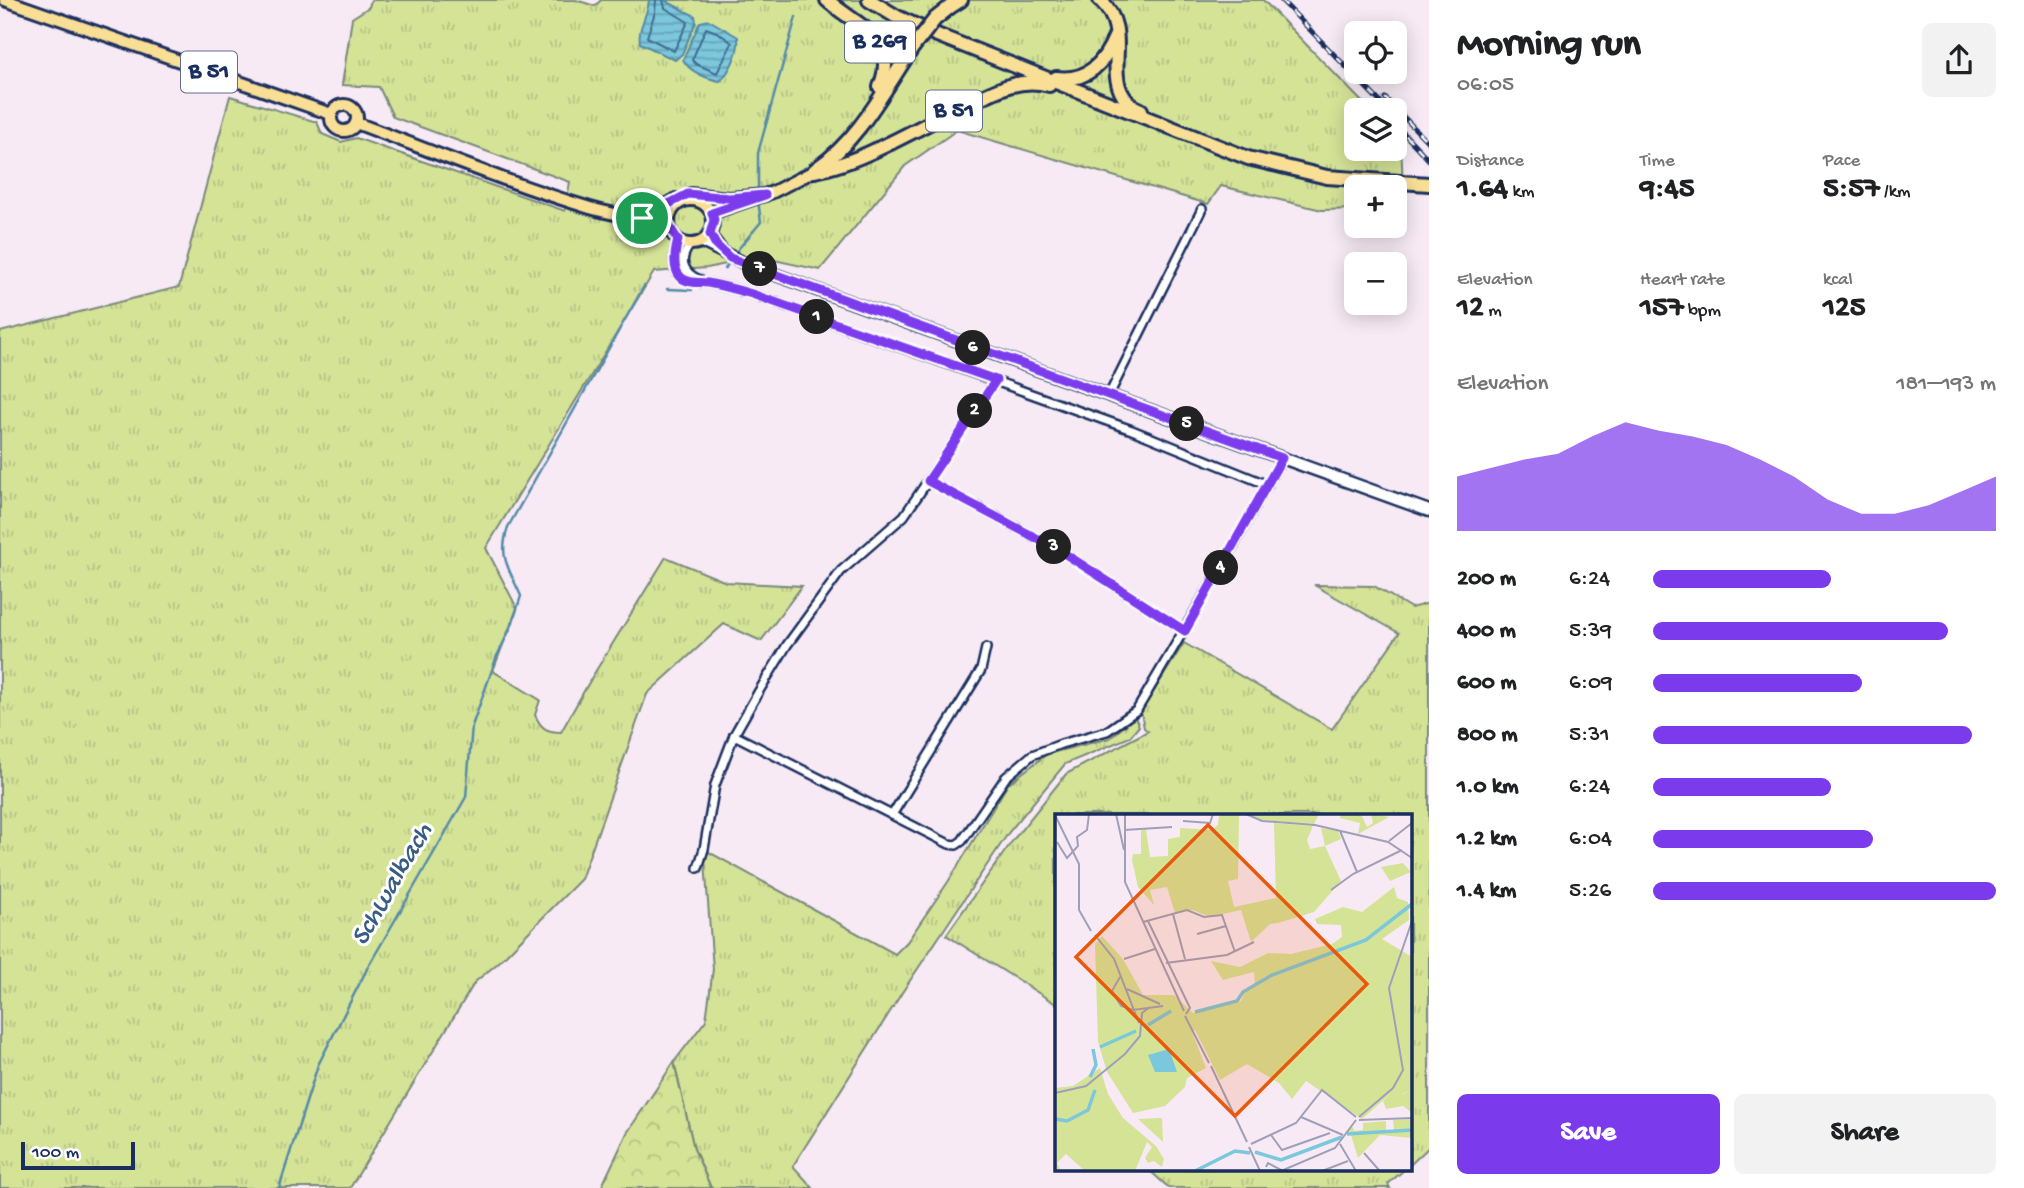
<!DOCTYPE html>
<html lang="en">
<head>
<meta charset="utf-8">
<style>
	:root { --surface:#fff; --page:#f2f2f2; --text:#202124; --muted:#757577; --accent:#7c3aed }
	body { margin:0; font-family:"Gochi Hand",sans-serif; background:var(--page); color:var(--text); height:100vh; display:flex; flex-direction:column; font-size:26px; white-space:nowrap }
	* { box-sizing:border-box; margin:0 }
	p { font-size:23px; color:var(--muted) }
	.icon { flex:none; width:38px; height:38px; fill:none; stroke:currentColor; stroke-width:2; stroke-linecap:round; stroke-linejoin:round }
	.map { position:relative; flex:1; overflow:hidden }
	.details { display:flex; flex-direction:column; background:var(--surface); width:595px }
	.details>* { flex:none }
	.buttons { position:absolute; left:1344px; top:21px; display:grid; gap:14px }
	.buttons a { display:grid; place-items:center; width:63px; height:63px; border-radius:10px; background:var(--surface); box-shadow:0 4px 18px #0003; font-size:35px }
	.scale { position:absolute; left:21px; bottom:18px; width:114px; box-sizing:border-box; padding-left:7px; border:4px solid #1b2f5e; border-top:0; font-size:19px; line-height:24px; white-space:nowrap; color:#1b2f5e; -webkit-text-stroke:5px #fff; paint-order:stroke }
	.pin { position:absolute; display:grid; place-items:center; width:60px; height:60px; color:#fff; margin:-30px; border:4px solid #fff; border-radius:50%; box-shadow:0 2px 7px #0007 }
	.km { position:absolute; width:35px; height:35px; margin:-18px; border-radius:50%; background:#222; color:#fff; font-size:19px; line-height:35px; text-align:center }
	.round { display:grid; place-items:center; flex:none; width:74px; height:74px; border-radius:10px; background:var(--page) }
	.headline { display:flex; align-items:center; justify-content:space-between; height:119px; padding:0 28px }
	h1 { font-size:38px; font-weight:700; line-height:52px }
	.metrics { display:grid; grid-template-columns:repeat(3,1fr); gap:10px; height:119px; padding:7px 28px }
	.metrics div { display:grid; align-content:center }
	.metrics b { font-size:30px; font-weight:700 }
	.metrics small { font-size:19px; font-weight:400 }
	.metrics p { font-size:19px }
	.chart { height:196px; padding:14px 28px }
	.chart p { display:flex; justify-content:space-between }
	.chart svg { width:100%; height:126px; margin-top:7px; fill:var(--accent); opacity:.7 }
	.cta { display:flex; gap:14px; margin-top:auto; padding:14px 28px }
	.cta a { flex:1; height:80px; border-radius:10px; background:var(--accent); color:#fff; font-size:28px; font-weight:700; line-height:80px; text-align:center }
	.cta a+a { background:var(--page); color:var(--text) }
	ul { padding:0 28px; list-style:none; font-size:23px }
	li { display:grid; grid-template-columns:112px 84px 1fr; align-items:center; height:52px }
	li i { height:18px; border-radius:9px; background:var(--accent) }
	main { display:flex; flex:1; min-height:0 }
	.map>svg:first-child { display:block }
</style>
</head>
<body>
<main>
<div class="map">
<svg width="1429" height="1188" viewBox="0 0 1429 1188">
	<defs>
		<pattern id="grass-tufts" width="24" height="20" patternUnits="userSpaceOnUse" patternTransform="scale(1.75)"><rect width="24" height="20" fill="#d5e397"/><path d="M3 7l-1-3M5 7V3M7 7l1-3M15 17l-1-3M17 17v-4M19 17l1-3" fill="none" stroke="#b6c385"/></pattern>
		<pattern id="forest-crowns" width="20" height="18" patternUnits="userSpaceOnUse" patternTransform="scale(1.75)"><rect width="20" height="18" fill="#d5e397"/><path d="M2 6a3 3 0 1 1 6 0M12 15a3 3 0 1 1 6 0" fill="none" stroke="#b6c385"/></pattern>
		<pattern id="water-rules" width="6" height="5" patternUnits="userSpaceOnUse" patternTransform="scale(1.75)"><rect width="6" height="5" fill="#7bc7db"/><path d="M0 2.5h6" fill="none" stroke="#64a2b5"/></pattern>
	</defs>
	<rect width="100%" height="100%" fill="#f7eaf5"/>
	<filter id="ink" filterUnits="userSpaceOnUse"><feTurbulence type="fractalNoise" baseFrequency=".0143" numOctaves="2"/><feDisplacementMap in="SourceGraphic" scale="14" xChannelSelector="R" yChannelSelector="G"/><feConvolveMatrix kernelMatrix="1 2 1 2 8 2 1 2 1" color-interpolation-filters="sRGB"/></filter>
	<g filter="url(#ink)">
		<!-- grass -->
		<g fill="url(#grass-tufts)" stroke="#78897a" stroke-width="2">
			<path d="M371,0H576L595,6L601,0H1263L1370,110H1356V149H1395V137L1401,143L1404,209H1395V187H1356V209L1322,210L1221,186L1208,204L957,130L905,166L820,270L760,257L707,268L654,272L486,548L517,608L493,671L540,700L535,715C541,728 546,732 561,732L592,677L666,557L726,582L802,586L761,641L724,624L647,694L581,879L498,963L475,982L350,1188H0V332L179,287L230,96L317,122L322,134L341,142L356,138L565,211L570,182L393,117L379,87L342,85L352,18L369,7Z"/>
			<path d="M1314,585L1374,586L1411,608L1429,603V1147L1410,1165V815H1056V1004L946,935L1013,840L1066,774L1148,731L1144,728L1141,712L1184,643L1332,729L1399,633Z"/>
			<path d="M1135,717L1139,726L1130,737L1065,764L1009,832L903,991L793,1166L813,1188H711L694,1149L674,1062L706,1020L713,969L705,862L707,851L895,954L907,942L948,882L1008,784L1047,754L1110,738Z"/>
			<path d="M1148,1169H1405L1388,1184L1390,1188H1169Z"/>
		</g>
		<!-- forest -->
		<path fill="url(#forest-crowns)" stroke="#78897a" stroke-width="2" d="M674,1062L694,1149L711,1188H601L627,1133Z"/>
		<!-- water -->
		<g fill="url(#water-rules)" stroke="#558aa9" stroke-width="2">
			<path d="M649,0H664L695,16L696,22L682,54L675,60L640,43C637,29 648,15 649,0Z"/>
			<path d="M709,20L738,37C740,50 730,72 720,81C707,79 688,71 683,59L700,22Z"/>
		</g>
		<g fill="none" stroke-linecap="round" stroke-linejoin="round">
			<!-- shore -->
			<g stroke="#416c90" stroke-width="2">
				<path d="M656,0L655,12L647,37L674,51L688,22L665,8L663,0"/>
				<path d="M706,28L719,33L732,43L717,73L696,64L692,60Z"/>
			</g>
			<!-- stream -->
			<g stroke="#558aa9" stroke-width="2.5">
				<path d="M758,193V153L796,17"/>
				<path d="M734,254L761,222L758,200"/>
				<path d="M725,269L731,259"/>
				<path d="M667,289L692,290"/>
				<path d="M279,1188L318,1065L368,967L466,797L472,726L497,656L512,625L521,596C509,568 498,558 508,527L644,286"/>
			</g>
			<!-- street casing -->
			<g stroke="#1b2f5e" stroke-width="12">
				<g id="street">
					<path d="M678,240C674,254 670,273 686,280C693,283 701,282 708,283C723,286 738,290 752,294L1132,430L1268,485"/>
					<path d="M690,245C678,260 683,273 700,280"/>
					<path d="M1109,395L1202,209"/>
					<path d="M928,481L1059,550L1185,631"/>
					<path d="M734,735L949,844L956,845L962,841L1006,777L1032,755L1061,744L1107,731L1137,710L1231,550L1282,458"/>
					<path d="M892,815L981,670L986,648"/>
					<path d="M698,868L704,849L715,785L734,735L759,691L787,645L841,571L904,516L996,380"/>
				</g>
			</g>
			<!-- secondary casing -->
			<g stroke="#1b2f5e" stroke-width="15">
				<g id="secondary">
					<path d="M710,235L722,251"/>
					<path d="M702,242L744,263L820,291L1429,511"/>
				</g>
			</g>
			<!-- primary casing -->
			<g stroke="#1b2f5e" stroke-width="16">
				<g id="primary">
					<path d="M5,0L331,114"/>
					<circle cx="344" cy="118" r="13"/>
					<path d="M356,123C434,152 511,184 590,208C617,216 643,218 669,226"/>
					<path d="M691,194L729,198L765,195"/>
					<circle cx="691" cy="222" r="22"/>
					<path d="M712,213L773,192L814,171"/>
					<path d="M648,217L676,199"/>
				</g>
			</g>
			<!-- highway casing -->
			<g stroke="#1b2f5e" stroke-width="18">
				<g id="highway">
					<path d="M827,0C857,27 900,37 880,87"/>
					<path d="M869,0L897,17L937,35L1248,158L1327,177L1429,184"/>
					<path d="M1100,0C1134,32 1102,72 1127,101C1130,105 1136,108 1141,110"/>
					<path d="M950,7L961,0"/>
					<path d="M1056,78C1088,82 1104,63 1115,37"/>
					<path d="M816,169C859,140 884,90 913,47"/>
					<path d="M814,171C858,164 916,129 957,109C986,96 1016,75 1049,85"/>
				</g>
			</g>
			<!-- street -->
			<use href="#street" stroke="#fff" stroke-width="7"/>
			<!-- secondary -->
			<use href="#secondary" stroke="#fff" stroke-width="10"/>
			<!-- primary -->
			<use href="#primary" stroke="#f9df96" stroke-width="10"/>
			<!-- highway -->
			<use href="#highway" stroke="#f9df96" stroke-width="12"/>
			<!-- rail casing -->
			<g stroke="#1b2f5e" stroke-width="5">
				<g id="rail">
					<path d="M1281,0L1388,110"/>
					<path d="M1385,98L1429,143"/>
					<path d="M1395,124L1429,160"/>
				</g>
			</g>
			<!-- rail -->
			<use href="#rail" stroke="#fff" stroke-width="2.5" stroke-dasharray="8" stroke-linecap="butt"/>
			<!-- highway-bridge casing -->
			<g stroke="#1b2f5e" stroke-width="18" stroke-linecap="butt">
				<path id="highway-bridge" d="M913,47L935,19L950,7"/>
			</g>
			<!-- highway-bridge -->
			<use href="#highway-bridge" stroke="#f9df96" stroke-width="12"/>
		</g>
	</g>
	<g fill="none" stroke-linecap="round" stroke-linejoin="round" filter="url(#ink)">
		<!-- route casing -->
		<g stroke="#fff" stroke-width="14">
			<path id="route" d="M688,194L729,198L765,195L712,213L714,220L710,234L716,245L730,258L1282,458L1185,631L1059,550L928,481L996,380L752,294C738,290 723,286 708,283C703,282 697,283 692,282C670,279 674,255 678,240L669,226L642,218Z"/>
		</g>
		<!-- route -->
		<use href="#route" stroke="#7c3aed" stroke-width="9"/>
	</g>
	<g text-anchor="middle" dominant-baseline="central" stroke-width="6" stroke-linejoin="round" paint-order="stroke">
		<!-- shield labels -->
		<g fill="#fff" stroke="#5f6d8e" stroke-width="2">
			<rect x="845" y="21.5" width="70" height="41" rx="5"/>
			<rect x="181" y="51.5" width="56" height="41" rx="5"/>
			<rect x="926" y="90.5" width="56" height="41" rx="5"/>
		</g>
		<g font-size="24" font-weight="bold" fill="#1b2f5e">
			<text x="880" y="42">B 269</text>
			<text x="209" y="72">B 51</text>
			<text x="954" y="111">B 51</text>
		</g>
		<!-- water labels -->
		<g font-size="28" font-style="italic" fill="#385d84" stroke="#fff">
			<text transform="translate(393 885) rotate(-60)">Schwalbach</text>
		</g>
	</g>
	<!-- overview -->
	<g transform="translate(1055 814)">
		<rect width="357" height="357" fill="#f7eaf5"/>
		<path d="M184,0L183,65L173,67L179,93L221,84L219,9L258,12L252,26L255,35L230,97L223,109L215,110L196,128L186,96L155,103L138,96L120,99L112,73L95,76L99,91L83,73L77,46L78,40H86V16L91,15L95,43L113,42V25L125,23V14L157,16L163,11L164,1ZM339,73L342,84L353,88L354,106L327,125L357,143V275L346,281L341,275L307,305L251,267L237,285L224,269L192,250L165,266L140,216L137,218L151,254L132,264L130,273L110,292L78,299L52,258L43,228L40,130L47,122L68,145L88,181H119L138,199L186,187L190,177L200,172L199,158L168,166L156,147L185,153L213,139L236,140L277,130L287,123L286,111L262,110L260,105L288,93L307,98ZM45,254L53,280L68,304L101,332L109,345L107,353L99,347L93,349L90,344L97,333L92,328L80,357H30L11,340L2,349L6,357H0V274L18,272ZM107,304L108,328L83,305L104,304Z" fill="#d5e397"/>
		<path d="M192,0H264L259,10L206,6ZM286,0H306L312,13L318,9L316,0L334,3L303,20L305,9L285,4ZM266,14L283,17L286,25L270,32L286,67L259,98L223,109L255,35L270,32ZM348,49L356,58L335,67L326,53ZM297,188L313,204L324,214L312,219L292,191ZM341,274L347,281L357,275V299L348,292L331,295L328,287ZM357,305V324L325,321L303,344L296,321L290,319L297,311L299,317L308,316V309L331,307V316H339L338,306Z" fill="#d5e397"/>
		<path d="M114,235L122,258H100L93,241Z" fill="#7bc7db"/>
		<path fill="none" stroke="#7bc7db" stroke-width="3.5" d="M140,198L182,187L188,178L217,161L311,126L357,90M93,211L116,197M45,233L81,217M35,263L41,251L38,235M0,305L12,307L33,296L40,276M292,320L357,316M200,338L226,346L287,323M140,357L180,337L195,339"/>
		<path fill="none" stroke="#9f9fb9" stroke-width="2" d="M61,0L69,36M70,0V68L129,197M191,0L207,7L260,11L333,28L357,44M0,1L24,50V96L36,117M128,7L155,9L158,0M69,16L117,13M285,17L302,58M334,27L357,9M2,28L12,44L23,32L22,23L32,16L34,0M276,76L298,60L347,36M118,100L130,145M93,107L135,194L131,200M88,108L132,96L149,103L167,101L180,138M142,120L171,112M40,121L59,145L84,209M69,145L100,135M111,149L172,141L199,128M65,163L57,177L66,192L78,196L108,192M72,175L105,190M130,202L154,249M156,252L192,328M0,279L31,272L70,240L85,222L87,199L95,193M246,303L288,321M304,303L338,274L348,256L334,174L357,107M304,306L357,304M216,321L227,336L275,319M196,330L241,309L267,276L301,303M285,330L301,357M194,333L205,357M309,339L324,356M211,353L213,349L228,357M226,357L280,334L301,306M267,357L293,347M319,357H354"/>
		<path fill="#e8590c" fill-opacity="0.15" stroke="#e8590c" stroke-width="3.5" d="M153,11L312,170L180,302L21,143Z"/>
		<rect width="357" height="357" fill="none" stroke="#1b2f5e" stroke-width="3.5"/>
	</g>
</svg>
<div class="buttons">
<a><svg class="icon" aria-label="locate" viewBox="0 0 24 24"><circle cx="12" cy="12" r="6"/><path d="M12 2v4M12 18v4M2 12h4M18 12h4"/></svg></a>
<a><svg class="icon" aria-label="layers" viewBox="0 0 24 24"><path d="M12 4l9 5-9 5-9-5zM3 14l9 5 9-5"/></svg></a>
<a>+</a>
<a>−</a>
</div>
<div class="scale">100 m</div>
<div class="pin" style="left:642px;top:218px;background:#1e9e55"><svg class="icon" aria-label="arrive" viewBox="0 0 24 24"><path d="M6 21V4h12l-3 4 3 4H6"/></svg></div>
<b class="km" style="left:817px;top:317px">1</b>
<b class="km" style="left:975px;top:411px">2</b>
<b class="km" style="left:1054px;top:547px">3</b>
<b class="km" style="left:1221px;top:568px">4</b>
<b class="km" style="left:1187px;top:424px">5</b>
<b class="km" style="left:973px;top:348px">6</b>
<b class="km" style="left:760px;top:269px">7</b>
</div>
<section class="details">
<div class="headline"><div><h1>Morning run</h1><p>06:05</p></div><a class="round"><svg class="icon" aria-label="share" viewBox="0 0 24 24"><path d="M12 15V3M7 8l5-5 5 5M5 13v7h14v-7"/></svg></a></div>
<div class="metrics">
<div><p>Distance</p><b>1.64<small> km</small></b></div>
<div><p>Time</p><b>9:45</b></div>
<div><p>Pace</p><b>5:57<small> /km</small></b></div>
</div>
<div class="metrics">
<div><p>Elevation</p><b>12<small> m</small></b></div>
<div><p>Heart rate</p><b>157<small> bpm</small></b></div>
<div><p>kcal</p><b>125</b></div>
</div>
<div class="chart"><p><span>Elevation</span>181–193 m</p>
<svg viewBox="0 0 160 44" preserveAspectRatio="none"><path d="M0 44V25L10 22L20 19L30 17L40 11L50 6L60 9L70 11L80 14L90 19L100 25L110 33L120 38L130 38L140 35L150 30L160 25V44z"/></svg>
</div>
<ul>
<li><b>200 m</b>6:24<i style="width:52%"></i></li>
<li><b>400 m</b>5:39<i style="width:86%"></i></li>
<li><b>600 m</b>6:09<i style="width:61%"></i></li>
<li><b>800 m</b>5:31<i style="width:93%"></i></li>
<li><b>1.0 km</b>6:24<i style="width:52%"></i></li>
<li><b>1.2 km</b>6:04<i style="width:64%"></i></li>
<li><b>1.4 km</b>5:26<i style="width:100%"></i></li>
</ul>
<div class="cta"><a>Save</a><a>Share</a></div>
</section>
</main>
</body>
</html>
